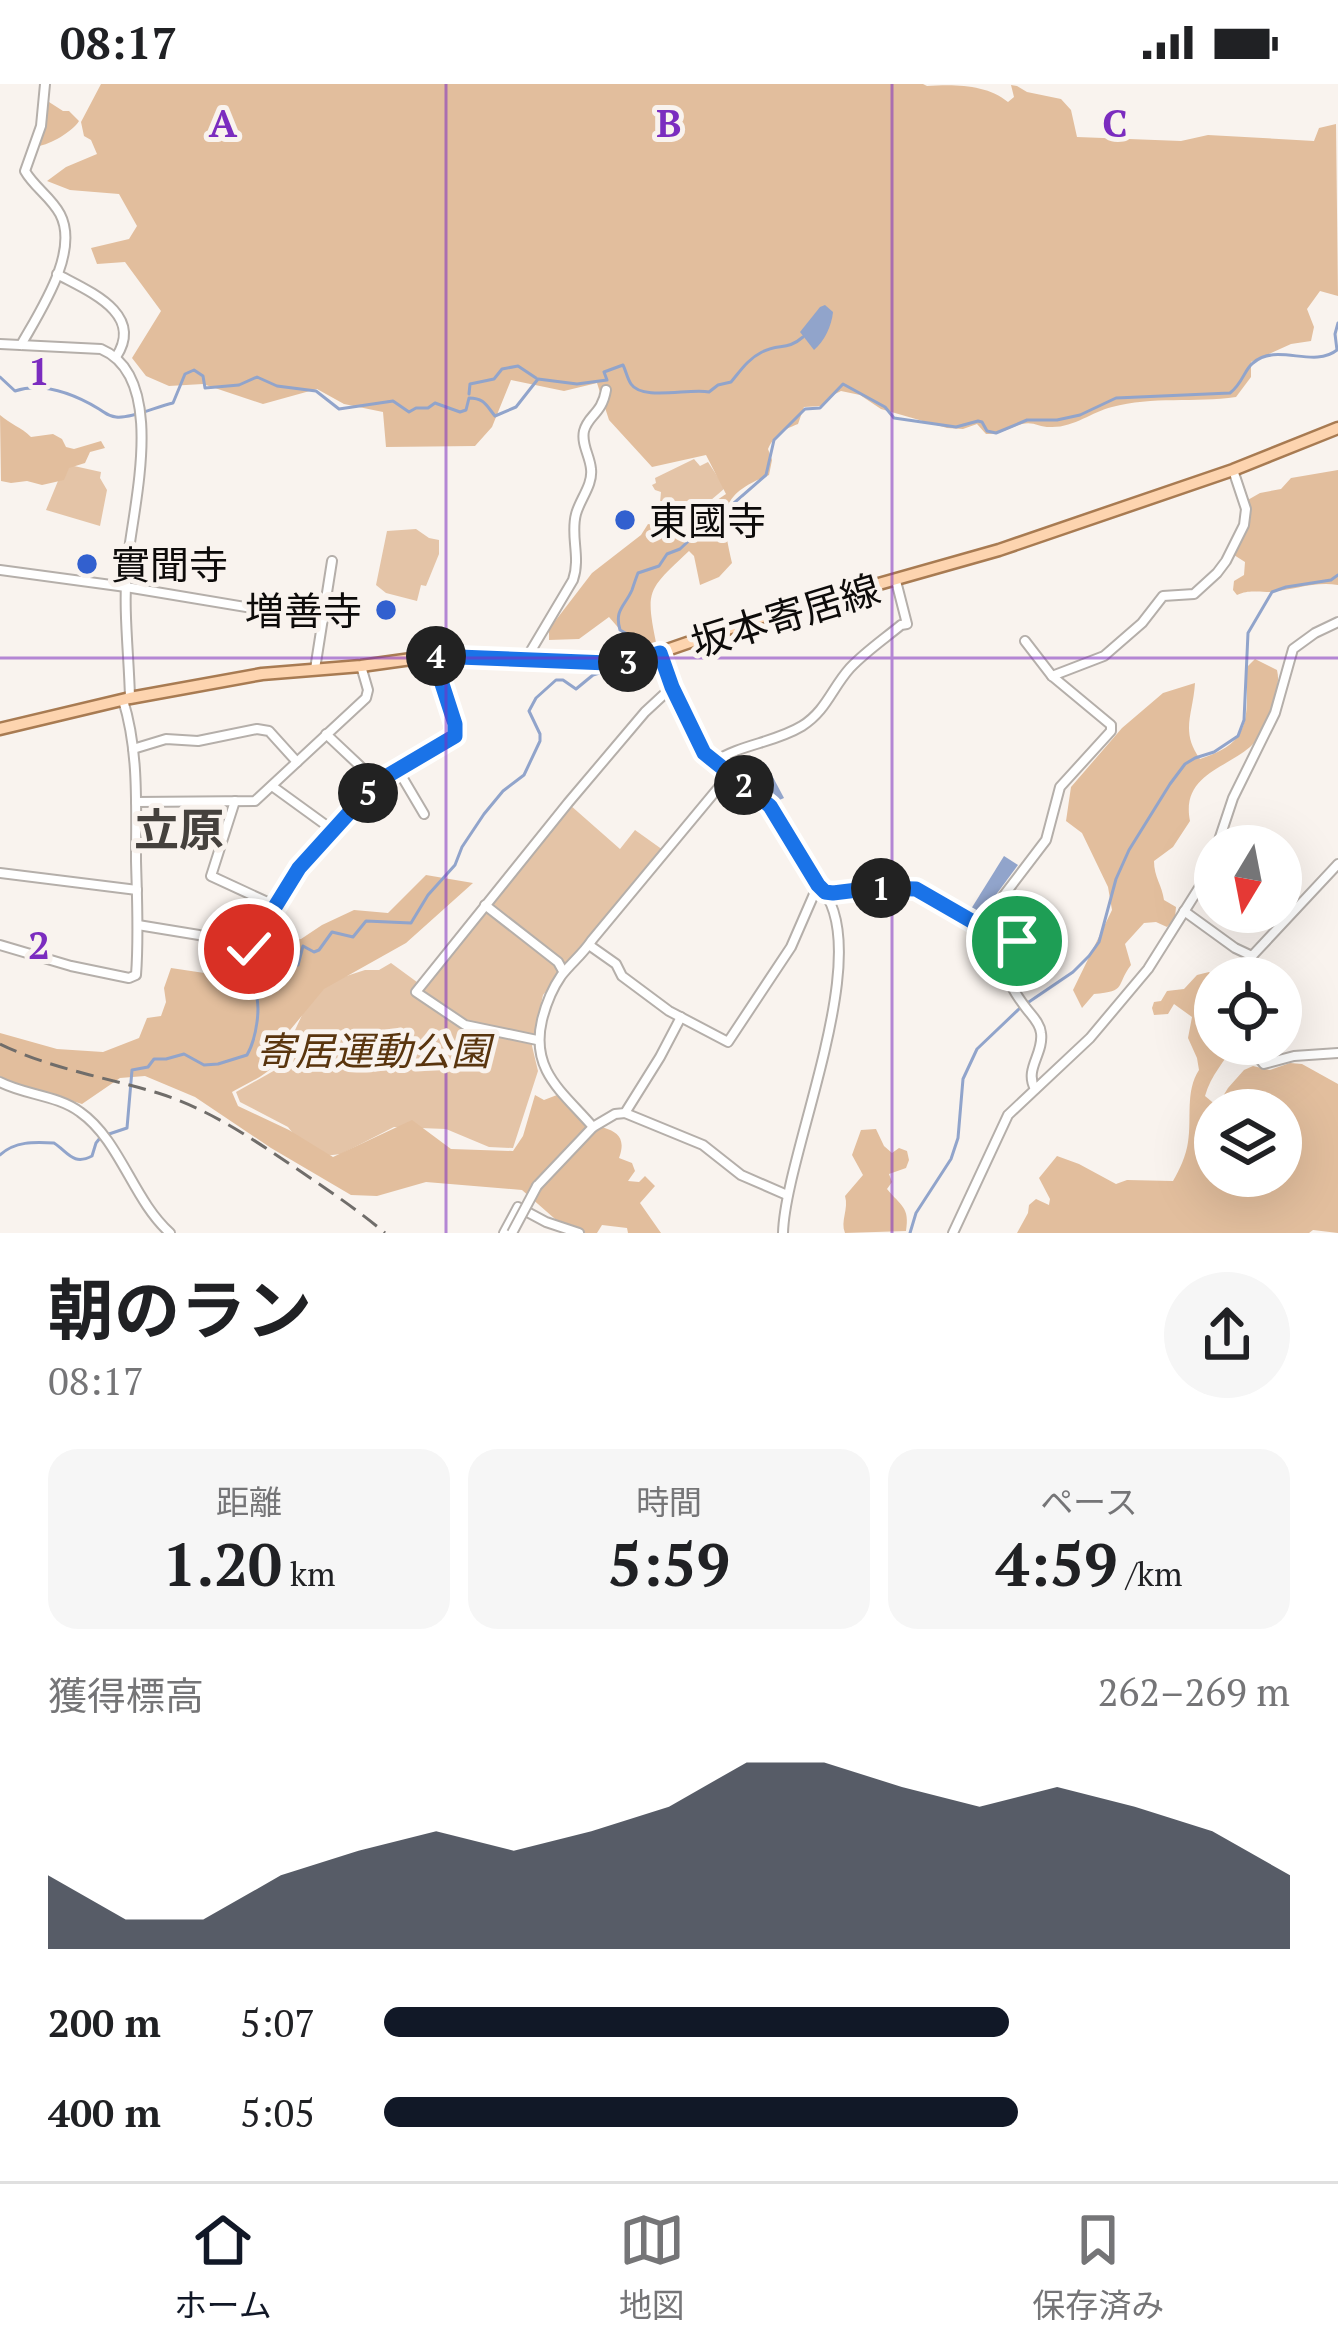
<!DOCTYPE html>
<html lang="ja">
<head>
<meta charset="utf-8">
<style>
	:root { --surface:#fff; --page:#f6f6f6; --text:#202124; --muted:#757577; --line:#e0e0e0; --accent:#111827 }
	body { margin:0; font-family:"PT Serif","Noto Sans JP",serif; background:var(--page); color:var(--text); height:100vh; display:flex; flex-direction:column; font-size:45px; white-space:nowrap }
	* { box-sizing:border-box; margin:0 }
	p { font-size:39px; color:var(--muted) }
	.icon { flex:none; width:66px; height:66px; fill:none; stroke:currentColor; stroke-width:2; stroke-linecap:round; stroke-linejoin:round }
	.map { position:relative; height:1149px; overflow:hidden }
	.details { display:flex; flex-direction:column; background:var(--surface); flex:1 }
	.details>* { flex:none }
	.needle { width:78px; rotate:190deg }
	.fabs { position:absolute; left:1194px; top:741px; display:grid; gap:24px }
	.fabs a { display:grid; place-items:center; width:108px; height:108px; border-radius:50%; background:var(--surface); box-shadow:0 12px 48px #0002; font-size:60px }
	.pin { position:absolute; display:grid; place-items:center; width:102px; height:102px; color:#fff; margin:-51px; border:6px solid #fff; border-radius:50%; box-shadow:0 3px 12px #0007 }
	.km { position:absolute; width:60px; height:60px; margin:-30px; border-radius:50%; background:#222; color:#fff; font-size:33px; line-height:60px; text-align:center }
	.round { display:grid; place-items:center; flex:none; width:126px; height:126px; border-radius:63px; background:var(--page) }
	.overview { display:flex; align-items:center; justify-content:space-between; height:204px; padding:0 48px }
	h1 { font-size:66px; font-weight:700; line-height:90px }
	.metrics { display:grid; grid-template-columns:repeat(3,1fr); gap:18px; height:204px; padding:12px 48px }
	.metrics div { display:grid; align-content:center; border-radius:30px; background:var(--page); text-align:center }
	.metrics b { font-size:60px; font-weight:700 }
	.metrics small { font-size:33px; font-weight:400 }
	.metrics p { font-size:33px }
	.chart { height:336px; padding:24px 48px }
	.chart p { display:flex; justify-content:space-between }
	.chart svg { width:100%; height:216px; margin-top:12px; fill:var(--accent); opacity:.7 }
	ul { padding:0 48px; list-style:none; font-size:39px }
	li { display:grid; grid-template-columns:192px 144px 1fr; align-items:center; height:90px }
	li i { height:30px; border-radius:15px; background:var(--accent) }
	.status { display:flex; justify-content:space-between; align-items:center; height:84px; padding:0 60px; background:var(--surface); direction:ltr }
	.status svg { height:33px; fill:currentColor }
	.dock { display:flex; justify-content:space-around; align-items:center; height:168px; border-top:3px solid var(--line); background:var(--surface); font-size:33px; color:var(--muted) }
	.dock a { display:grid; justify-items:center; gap:6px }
	.dock .current { color:var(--accent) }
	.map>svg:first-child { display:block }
</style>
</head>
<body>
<div class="status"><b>08:17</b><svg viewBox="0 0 49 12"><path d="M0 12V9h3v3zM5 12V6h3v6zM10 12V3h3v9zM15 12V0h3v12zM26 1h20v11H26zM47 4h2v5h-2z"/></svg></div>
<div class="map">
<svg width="1338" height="1149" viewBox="0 0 1338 1149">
	<rect width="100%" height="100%" fill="#f9f3ee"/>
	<!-- green -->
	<g fill="#e4c4a7">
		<path d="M694,375L700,382L708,378L725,404C700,426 684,441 650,436L660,419L661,408L655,406L652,401L656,399L655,394Z"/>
		<path d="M65,380L101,388L100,394L107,406L100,442L46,426Z"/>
		<path d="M416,445L429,454L439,456V470L426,502L421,501L417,517L386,509L376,501L387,447Z"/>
		<path d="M570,721L620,765L635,746L663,766L543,911L532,962L538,987L513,1064L489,1063L446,1045L394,1043L341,1070L324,1072L302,1061L288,1043L240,1018L236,1008L277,985L309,916L334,896L365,886H379L391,879L421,901Z"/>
	</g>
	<!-- forest -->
	<g fill="#e2be9d" fill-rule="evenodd">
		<path d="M101,0H923L927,2C953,0 987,0 1008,18L1014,13L1011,1L1017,2L1027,8L1061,15L1071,26L1077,53L1181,57L1208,51L1314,57L1319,44L1336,40L1338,212L1320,207L1307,225L1314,243L1311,257L1291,260L1251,278V293L1236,313C1195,319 1152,312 1112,323C1091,328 1074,344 1050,343C1039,343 1033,337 1022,340C1008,344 1000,351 986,350L977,340L963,345L947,344L881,325L860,311L841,307L829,313L821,322L804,323L798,340C783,346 775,350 768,365L772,376L769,391C717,412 721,430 732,479L719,493L700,501L694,472L689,467C647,507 645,505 657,563H635L609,533L579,555L549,556V545L592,489L641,451L648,440L674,445L726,410L706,371L652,383L609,336L597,299L564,307L511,296L492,343L475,362L386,363L383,328L344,320L317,305L263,320L203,300L169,302L146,292L132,274L161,227L125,178L97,180L91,164L129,155L137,142L119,110L70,106L47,97L66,83L97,70L91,56L84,52L81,38Z"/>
		<path d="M49,18L63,27H69L79,37C73,47 50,61 38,62Z"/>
		<path d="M0,331C10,340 21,343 31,353L53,350L62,355L66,363L74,365L101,357L105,364L90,368L85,379L69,384L64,396L42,401L27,397L11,399L1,397Z"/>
		<path d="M1338,386V501C1313,497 1292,507 1267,508C1254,508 1249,506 1237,511L1233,506L1234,497L1244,491L1245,478L1234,471L1246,442V417L1260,409L1281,405L1291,394Z"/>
		<path d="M1255,575L1277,586C1280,598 1276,610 1272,622C1267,637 1262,653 1250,663C1224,685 1181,692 1190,737L1173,763L1154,777C1154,793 1162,801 1164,816L1176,823L1175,834L1167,843L1156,838L1144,839L1125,860L1131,881C1115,902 1128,907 1094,910L1082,924L1073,906L1112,826L1108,803L1082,749L1066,737L1071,703L1122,644L1163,609L1195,599C1193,631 1180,647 1200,675C1255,658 1246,631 1247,583Z"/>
		<path d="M426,791L473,799L406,859L324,905L281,957C285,986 254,995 232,1008L238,1022L289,1046L333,1073L412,1036L451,1065L513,1067L523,1052L535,1011L544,1016L557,1011C565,1018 570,1026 577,1033C594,1047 632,1039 619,1074L632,1079L635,1087L628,1097L639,1098L645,1092L655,1102L640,1119L661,1149H628L627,1144L602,1141L597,1149H571L522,1106L426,1098L377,1112L351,1111L271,1064L195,1013L145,992L120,994L82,1020L13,999L0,992V949L57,965L103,968L139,954L147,934L161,932L166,918L164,904L171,884L211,890L221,885L237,889L262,859L301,855L322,841L354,826L388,829Z"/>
		<path d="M1209,888L1216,894L1215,960H1235C1224,978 1211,991 1205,1012L1217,1022L1228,1004L1244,986L1253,982L1270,986L1290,979L1302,980L1338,1000V1149L1313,1146L1309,1149H1017L1028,1129L1029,1121L1036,1115L1049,1121L1050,1115L1039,1094L1057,1072L1079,1080L1116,1100L1127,1096L1173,1097C1180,1085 1186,1072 1188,1058C1192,1035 1185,1007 1199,986L1197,974L1188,954L1192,933L1174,920L1168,930L1154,931L1152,924L1154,918L1161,917L1167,907L1184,905L1197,891ZM1215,1026H1281V1092H1215Z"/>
		<path d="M876,1045L884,1062L892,1069L899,1064L907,1067L909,1076L906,1084L889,1090L892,1098L887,1105C901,1122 910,1123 906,1147L845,1149C840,1137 849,1125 845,1112L863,1091L852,1071L861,1046Z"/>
	</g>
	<!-- water -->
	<g fill="#91a4cb">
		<path d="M825,221L833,228C832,241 824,258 814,266L800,248L820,223Z"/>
		<path d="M764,680H766L784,714L777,717L746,690Z"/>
		<path d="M1004,772L1018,781L981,831L971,825Z"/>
	</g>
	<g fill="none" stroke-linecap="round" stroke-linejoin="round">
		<!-- stream -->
		<g stroke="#91a4cb" stroke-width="3">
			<path d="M0,293L15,307C43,298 74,310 99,325C106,329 107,332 116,333C130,335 158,322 173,319L185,290L194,286L203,292L205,304L239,301L257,293L277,302L316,307L339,325L393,317L409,328L416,324H428L435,319L460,328L466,326L469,314C484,314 486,321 495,332L516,323L538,295L577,300L607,296L604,288L623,281C626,287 627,294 631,300C642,317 690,304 709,308L718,301L731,298C741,286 748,275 762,268C779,259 787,267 803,253"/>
			<path d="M469,310L470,300L494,295L502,285L518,282L536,294"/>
			<path d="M609,572L611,562L629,563L633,558L631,552L620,546C614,526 625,522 632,506C634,500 636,494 638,489L659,482L667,470L680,465L715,432L726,426L766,391L774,356L805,325L820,324L843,300L885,323L894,334L956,343L978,337L982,338L987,347L996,349L1027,336H1057L1080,331L1116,314L1230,309C1243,299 1244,286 1253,279C1277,258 1313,285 1337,266L1335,250L1338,239"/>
			<path d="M109,1050L127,1044L132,986L148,983L154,975H166L184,970L204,981L218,980L247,971C256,955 263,919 253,904C278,892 265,898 272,874H281L298,881L303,862L314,868L319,866L332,848L353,853L366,837L411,839L428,811L455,781L462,763L484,730L503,707L524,691L540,657V650L529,627L536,614L556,596H563L576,605L593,591L609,586"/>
			<path d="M0,1071C15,1057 34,1058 54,1059C68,1068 73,1082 92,1072L96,1059L100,1054"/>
			<path d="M910,1149L916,1129L951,1075L958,1054L963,995L977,965L1020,924L1073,888L1089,872L1099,858L1116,795L1129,766L1170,700L1185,680L1195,674L1214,668L1238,652L1244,636L1248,549L1272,508L1286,503L1331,496L1338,491"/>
		</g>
		<!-- minor casing -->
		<g stroke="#b5afaa" stroke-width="12">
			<g id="minor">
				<path d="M57,190C88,207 145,229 116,273"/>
				<path d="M0,260L101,265C170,294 131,429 127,483C123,526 129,571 130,614"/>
				<path d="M21,261C40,227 80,168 60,130C51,113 34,103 25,87L41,42L45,0"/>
				<path d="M0,486L126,503L323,536"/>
				<path d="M660,569L672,603L704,669L770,722L818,801C880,860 785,1069 783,1149"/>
				<path d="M526,575L573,496C581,473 570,452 576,430C580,415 593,401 591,385C590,372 581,360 584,347C588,331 602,330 606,306"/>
				<path d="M315,585L332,477"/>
				<path d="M1052,592L1104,572L1142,539L1163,512L1194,510L1217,489L1226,477L1244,441L1246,425L1233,386"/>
				<path d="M326,650L377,698"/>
				<path d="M133,665L166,655L198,657L257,645L269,647L297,678"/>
				<path d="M714,678C741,660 774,659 802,642C826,627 832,604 850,584C865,568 884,555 901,541L907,540L896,497"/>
				<path d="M398,686L424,730"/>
				<path d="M272,702L334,747"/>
				<path d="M235,717L211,792L276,822"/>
				<path d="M136,718L255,717L366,614L368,606L361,582"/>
				<path d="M1217,762L1233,714L1275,629L1293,565L1315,549L1338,538"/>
				<path d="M0,789L137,806"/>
				<path d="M825,808C855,812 889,796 918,806C945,815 964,843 994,842C1007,842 1017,834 1029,833L1033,842C1000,873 999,889 1026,924C1032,932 1040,939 1041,949C1044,970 1024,985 1035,1005"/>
				<path d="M485,821L558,878L563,887"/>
				<path d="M1184,827L1235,864L1252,872"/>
				<path d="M138,841L199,851L244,867L249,865L299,784L377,698L455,653V640L433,572"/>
				<path d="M985,842L995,823L1046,756L1060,703L1111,647V641L1052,592L1025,557"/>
				<path d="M0,861L71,882L129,894L136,891C139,853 137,815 136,777C136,723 139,667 123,616"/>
				<path d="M589,861L616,880L622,892L669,927L728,958L791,863L818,801"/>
				<path d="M1241,894L1252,872L1338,780"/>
				<path d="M537,956L465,941L416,908L568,719L645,628L672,603"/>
				<path d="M1256,960L1257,972L1264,980L1294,972L1338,969"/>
				<path d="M0,998C25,1011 57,1011 80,1028C120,1056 133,1116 170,1149"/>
				<path d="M625,1029L703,1061L741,1091L787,1111"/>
				<path d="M593,1043L615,1030L625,1029L660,973L681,933"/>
				<path d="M537,1102L593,1043C563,1008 530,987 542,936C546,920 552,905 561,892C570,880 583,870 592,856L729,691"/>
				<path d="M504,1149L518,1123L546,1138L579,1149"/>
				<path d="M953,1149L1008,1031L1090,954L1148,885L1204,796L1215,769"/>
			</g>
		</g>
		<!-- major casing -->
		<g stroke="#a87b52" stroke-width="15">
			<path id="major" d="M0,645L130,614L262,590L361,582L433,572L608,579L638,576L762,533L999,466L1233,386L1338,344"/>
		</g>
		<!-- minor -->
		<use href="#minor" stroke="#fff" stroke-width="8"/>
		<!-- major -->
		<use href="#major" stroke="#fdd4af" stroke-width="10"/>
		<!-- rail -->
		<path stroke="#706d6a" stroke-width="3" stroke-dasharray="18 9" stroke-linecap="butt" d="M0,960C51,985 105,993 158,1009C212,1026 257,1058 303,1089C331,1108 359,1127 385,1149"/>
		<!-- minor-bridge casing -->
		<g stroke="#b5afaa" stroke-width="12" stroke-linecap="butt">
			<path id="minor-bridge" d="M512,1149L537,1102"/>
		</g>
		<!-- minor-bridge -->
		<use href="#minor-bridge" stroke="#fff" stroke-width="8"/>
	</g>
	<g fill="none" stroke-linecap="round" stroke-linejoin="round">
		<!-- route casing -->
		<g stroke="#fff" stroke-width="24">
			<path id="route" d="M249,865L299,784L377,698L455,652V640L433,572L608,579L630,578L660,569L672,603L704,669L770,722L818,801L825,808L833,809L874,804L916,805L975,839L986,842H999L1030,833L1033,842L1017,857"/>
		</g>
		<!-- route -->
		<use href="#route" stroke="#1a73e8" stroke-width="15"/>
	</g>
	<!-- grid -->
	<path fill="none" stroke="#7b2cbf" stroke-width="3" stroke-opacity="0.55" d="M446,0V1149M892,0V1149M0,574H1338"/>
	<!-- markers -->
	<g fill="#3260cf" stroke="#f9f3ee" stroke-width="4.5">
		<circle cx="625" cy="436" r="12"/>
		<circle cx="87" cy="480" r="12"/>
		<circle cx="386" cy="526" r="12"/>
	</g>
	<g text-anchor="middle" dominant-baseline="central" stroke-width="10" stroke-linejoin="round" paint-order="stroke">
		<!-- poi labels -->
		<g font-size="39" fill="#0d0b0a" stroke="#f9f3ee" text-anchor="start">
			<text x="649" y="436">東國寺</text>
			<text x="111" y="480">實聞寺</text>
			<text x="362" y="526" text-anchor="end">増善寺</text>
		</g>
		<!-- street labels -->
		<g font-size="39" fill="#0d0b0a" stroke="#f9f3ee">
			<text transform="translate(785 531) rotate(-17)">坂本寄居線</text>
		</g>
		<!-- park labels -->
		<g font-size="39" font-style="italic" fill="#59350e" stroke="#f9f3ee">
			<text x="373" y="966">寄居運動公園</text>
		</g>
		<!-- quarter labels -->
		<g font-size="45" font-weight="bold" fill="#45413d" stroke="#f9f3ee">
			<text x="179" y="745">立原</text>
		</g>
	</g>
	<g font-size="39" text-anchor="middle" font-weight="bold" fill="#7b2cbf" stroke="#f9f3ee" stroke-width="10" stroke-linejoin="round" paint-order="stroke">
		<text x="223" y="53">A</text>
		<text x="669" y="53">B</text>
		<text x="1115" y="53">C</text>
		<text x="39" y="301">1</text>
		<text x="39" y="875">2</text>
	</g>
</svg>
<div class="fabs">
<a><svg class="needle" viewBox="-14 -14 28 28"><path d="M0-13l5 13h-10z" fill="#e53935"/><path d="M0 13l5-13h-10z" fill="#757577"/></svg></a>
<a><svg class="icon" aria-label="locate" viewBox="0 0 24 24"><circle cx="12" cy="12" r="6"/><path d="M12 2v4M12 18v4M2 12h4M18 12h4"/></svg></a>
<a><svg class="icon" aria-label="layers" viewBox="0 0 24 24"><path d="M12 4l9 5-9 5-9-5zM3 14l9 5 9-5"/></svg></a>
</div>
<div class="pin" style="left:1017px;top:857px;background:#1e9e55"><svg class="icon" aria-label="arrive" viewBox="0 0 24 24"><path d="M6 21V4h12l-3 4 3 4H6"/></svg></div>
<div class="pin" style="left:249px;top:865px;background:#d93025"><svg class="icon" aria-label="check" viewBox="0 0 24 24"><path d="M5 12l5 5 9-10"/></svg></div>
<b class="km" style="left:881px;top:804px">1</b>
<b class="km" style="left:744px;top:701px">2</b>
<b class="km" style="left:628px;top:578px">3</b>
<b class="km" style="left:436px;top:572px">4</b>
<b class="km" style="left:368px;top:709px">5</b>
</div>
<section class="details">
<div class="overview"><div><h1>朝のラン</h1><p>08:17</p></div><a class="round"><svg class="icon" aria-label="share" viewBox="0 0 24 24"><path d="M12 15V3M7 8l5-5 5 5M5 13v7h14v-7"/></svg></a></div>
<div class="metrics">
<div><p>距離</p><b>1.20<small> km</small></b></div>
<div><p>時間</p><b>5:59</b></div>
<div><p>ペース</p><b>4:59<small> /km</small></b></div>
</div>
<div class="chart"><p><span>獲得標高</span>262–269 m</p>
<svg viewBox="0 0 160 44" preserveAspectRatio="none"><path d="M0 44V29L10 38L20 38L30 29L40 24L50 20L60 24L70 20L80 15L90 6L100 6L110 11L120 15L130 11L140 15L150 20L160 29V44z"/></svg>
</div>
<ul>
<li><b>200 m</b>5:07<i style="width:69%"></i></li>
<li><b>400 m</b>5:05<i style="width:70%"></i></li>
</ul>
</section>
<nav class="dock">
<a class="current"><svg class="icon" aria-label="home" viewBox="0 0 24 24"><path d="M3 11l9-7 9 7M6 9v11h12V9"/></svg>ホーム</a>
<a><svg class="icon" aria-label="map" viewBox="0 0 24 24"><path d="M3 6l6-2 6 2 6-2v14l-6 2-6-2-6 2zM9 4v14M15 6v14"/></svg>地図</a>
<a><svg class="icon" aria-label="saved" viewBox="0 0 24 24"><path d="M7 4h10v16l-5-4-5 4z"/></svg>保存済み</a>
</nav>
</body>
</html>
